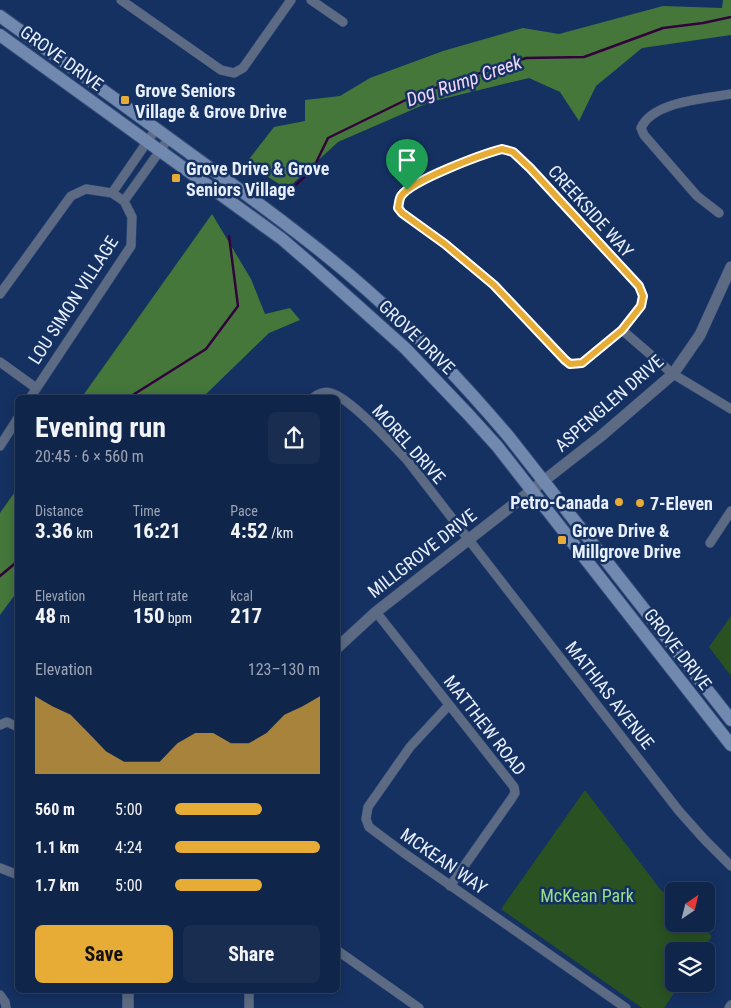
<!DOCTYPE html>
<html lang="en">
<head>
<meta charset="utf-8">
<style>
	:root { --surface:#10254a; --page:#192d51; --text:#f1f3f6; --muted:#9ca5b5; --line:#304262; --accent:#e7ac36 }
	body { margin:0; font-family:"Roboto Condensed",sans-serif; background:var(--page); color:var(--text); height:100vh; display:flex; flex-direction:column; font-size:19px; white-space:nowrap }
	* { box-sizing:border-box; margin:0 }
	p { font-size:16px; color:var(--muted) }
	.icon { flex:none; width:28px; height:28px; fill:none; stroke:currentColor; stroke-width:2; stroke-linecap:round; stroke-linejoin:round }
	.map { position:relative; flex:1; overflow:hidden }
	.drawer { position:absolute; left:15px; top:395px; width:325px; height:598px; display:flex; flex-direction:column; background:var(--surface); border-radius:8px; box-shadow:0 2px 12px #0003,0 0 0 1px var(--line) }
	.drawer>* { flex:none }
	.needle { width:32px; rotate:35deg }
	.controls { position:absolute; left:665px; top:882px; display:grid; gap:10px }
	.controls a { display:grid; place-items:center; width:50px; height:50px; border-radius:8px; background:var(--surface); box-shadow:0 2px 12px #0003,0 0 0 1px var(--line); font-size:25px }
	.pin { position:absolute; display:grid; place-items:center; width:42px; height:42px; color:#fff; margin:-51px -21px; border-radius:50% 50% 50% 0; rotate:-45deg; box-shadow:0 0 5px #0007 }
	.pin .icon { rotate:45deg }
	.round { display:grid; place-items:center; flex:none; width:52px; height:52px; border-radius:8px; background:var(--page) }
	.head { display:flex; align-items:center; justify-content:space-between; height:85px; padding:0 20px }
	h1 { font-size:28px; font-weight:700; line-height:38px }
	.stats { display:grid; grid-template-columns:repeat(3,1fr); gap:8px; height:85px; padding:5px 20px }
	.stats div { display:grid; align-content:center }
	.stats b { font-size:21px; font-weight:700 }
	.stats small { font-size:14px; font-weight:400 }
	.stats p { font-size:14px }
	.chart { height:140px; padding:10px 20px }
	.chart p { display:flex; justify-content:space-between }
	.chart svg { width:100%; height:90px; margin-top:5px; fill:var(--accent); opacity:.7 }
	.primary-button { display:flex; gap:10px; margin-top:auto; padding:10px 20px }
	.primary-button a { flex:1; height:58px; border-radius:8px; background:var(--accent); color:#111; font-size:20px; font-weight:700; line-height:58px; text-align:center }
	.primary-button a+a { background:var(--page); color:var(--text) }
	ul { padding:0 20px; list-style:none; font-size:16px }
	li { display:grid; grid-template-columns:80px 60px 1fr; align-items:center; height:38px }
	li i { height:12px; border-radius:6px; background:var(--accent) }
	.map>svg:first-child { display:block }
</style>
</head>
<body>
<div class="map">
<svg width="731" height="1008" viewBox="0 0 731 1008">
	<rect width="100%" height="100%" fill="#153162"/>
	<!-- green -->
	<g fill="#295122">
		<path d="M731,616V676L709,647Z"/>
		<path d="M585,790L660,889L674,901V924H699L712,936L702,951H674V984H680L664,1008H642L501,909Z"/>
	</g>
	<!-- forest -->
	<g fill="#45773b">
		<path d="M723,0H731V35L642,48L596,86L579,121L560,92L529,78L430,102L338,142L287,189L246,163L274,127L305,121V100L340,96L370,78L443,51L523,28L559,34L663,6L722,8Z"/>
		<path d="M212,214L251,279L265,314L290,308L300,320L269,333L203,397H82Z"/>
		<path d="M17,489V592L0,615V513Z"/>
	</g>
	<g fill="none" stroke-linecap="round" stroke-linejoin="round">
		<!-- stream -->
		<g stroke="#32033b" stroke-width="2.5">
			<path d="M287,193L313,169L328,138L420,93L526,58L584,57L663,28L703,23L731,17"/>
			<path d="M128,398L206,349L238,306L229,236"/>
			<path d="M0,576L18,561"/>
		</g>
		<!-- minor casing -->
		<g stroke="#334c78" stroke-width="10">
			<g id="minor">
				<path d="M121,0L221,70L234,73L243,68L291,0"/>
				<path d="M311,0L343,22"/>
				<path d="M502,149L513,152L530,168L639,286L643,296L641,305L622,330L582,363L570,364L565,360L494,285L445,244L402,213L399,207C399,204 399,199 401,196C412,180 482,154 502,149Z"/>
				<path d="M112,193L156,129"/>
				<path d="M124,201L169,138"/>
				<path d="M719,213L697,196L644,135L641,128C653,101 705,99 731,94"/>
				<path d="M0,294L71,196L86,189L112,193L124,201L132,217L131,246L30,398"/>
				<path d="M622,330L673,374L731,409"/>
				<path d="M0,362L36,388"/>
				<path d="M313,398C319,393 324,391 331,393C350,398 392,444 407,460L679,811L704,839L731,866"/>
				<path d="M0,446L18,418"/>
				<path d="M710,543L731,511"/>
				<path d="M376,612L514,787L515,793L512,798L450,886"/>
				<path d="M449,705L410,747L368,807L366,819L369,827L404,853L626,1008"/>
				<path d="M0,725L7,722L18,727"/>
				<path d="M0,868L18,875"/>
				<path d="M338,951L419,1008"/>
				<path d="M249,990V1008"/>
				<path d="M0,995L5,1002L6,1008"/>
				<path d="M729,1008L731,1005"/>
			</g>
		</g>
		<!-- tertiary casing -->
		<g stroke="#334c78" stroke-width="12">
			<g id="tertiary">
				<path d="M338,647L376,612L601,436L673,374L700,335L731,267"/>
				<path d="M128,1008V990"/>
			</g>
		</g>
		<!-- secondary casing -->
		<g stroke="#334c78" stroke-width="14">
			<g id="secondary">
				<path d="M0,16C60,59 121,103 181,147C244,193 308,238 367,290C418,335 465,385 509,437L731,720"/>
				<path d="M0,35L282,239L311,264L405,348L468,414L497,446L731,745"/>
			</g>
		</g>
		<!-- minor -->
		<use href="#minor" stroke="#5c6b83" stroke-width="9"/>
		<!-- tertiary -->
		<use href="#tertiary" stroke="#5c6b83" stroke-width="11"/>
		<!-- secondary -->
		<use href="#secondary" stroke="#7289af" stroke-width="12"/>
	</g>
	<g fill="none" stroke-linecap="round" stroke-linejoin="round">
		<!-- route casing -->
		<g stroke="#fff" stroke-width="10">
			<path id="route" d="M502,149L513,152L530,168L639,286L643,296L641,306L622,330L582,363L570,364L565,360L494,285L445,244L402,213L398,208C399,204 399,199 401,196C412,180 483,154 502,149Z"/>
		</g>
		<!-- route -->
		<use href="#route" stroke="#e7ac36" stroke-width="6"/>
	</g>
	<!-- markers -->
	<g fill="#e7ac36" stroke="#153162" stroke-width="2">
		<rect x="120" y="95" width="10" height="10" rx="2.5"/>
		<rect x="171" y="173" width="10" height="10" rx="2.5"/>
		<circle cx="619" cy="502" r="5"/>
		<circle cx="640" cy="503" r="5"/>
		<rect x="557" y="535" width="10" height="10" rx="2.5"/>
	</g>
	<g text-anchor="middle" dominant-baseline="central" stroke-width="5" stroke-linejoin="round" paint-order="stroke">
		<!-- street labels -->
		<g font-size="18" fill="#e8effc" stroke="#153162">
			<text transform="translate(62 58) rotate(36)">GROVE DRIVE</text>
			<text transform="translate(591 211) rotate(48)">CREEKSIDE WAY</text>
			<text transform="translate(73 300) rotate(-57)">LOU SIMON VILLAGE</text>
			<text transform="translate(417 337) rotate(44)">GROVE DRIVE</text>
			<text transform="translate(609 403) rotate(-41)">ASPENGLEN DRIVE</text>
			<text transform="translate(409 444) rotate(48)">MOREL DRIVE</text>
			<text transform="translate(422 553) rotate(-38)">MILLGROVE DRIVE</text>
			<text transform="translate(678 649) rotate(52)">GROVE DRIVE</text>
			<text transform="translate(610 695) rotate(52)">MATHIAS AVENUE</text>
			<text transform="translate(485 725) rotate(52)">MATTHEW ROAD</text>
			<text transform="translate(444 861) rotate(35)">MCKEAN WAY</text>
		</g>
		<!-- poi labels -->
		<g font-size="18" font-weight="bold" fill="#e8effc" stroke="#153162" text-anchor="start">
			<text x="135" y="90">Grove Seniors<tspan x="135" dy="21">Village &amp; Grove Drive</tspan></text>
			<text x="186" y="168">Grove Drive &amp; Grove<tspan x="186" dy="21">Seniors Village</tspan></text>
			<text x="609" y="502" text-anchor="end">Petro-Canada</text>
			<text x="650" y="503">7-Eleven</text>
			<text x="572" y="530">Grove Drive &amp;<tspan x="572" dy="21">Millgrove Drive</tspan></text>
		</g>
		<!-- park labels -->
		<g font-size="18" fill="#98df8a" stroke="#153162">
			<text x="587" y="895">McKean Park</text>
		</g>
		<!-- water labels -->
		<g font-size="19" font-style="italic" fill="#f2d6f8" stroke="#153162">
			<text transform="translate(464 81) rotate(-19)">Dog Rump Creek</text>
		</g>
	</g>
</svg>
<div class="controls">
<a><svg class="needle" viewBox="-14 -14 28 28"><path d="M0-13l5 13h-10z" fill="#e53935"/><path d="M0 13l5-13h-10z" fill="#9ca5b5"/></svg></a>
<a><svg class="icon" aria-label="layers" viewBox="0 0 24 24"><path d="M12 4l9 5-9 5-9-5zM3 14l9 5 9-5"/></svg></a>
</div>
<div class="pin" style="left:407px;top:190px;background:#1e9e55"><svg class="icon" aria-label="arrive" viewBox="0 0 24 24"><path d="M6 21V4h12l-3 4 3 4H6"/></svg></div>
<section class="drawer">
<div class="head"><div><h1>Evening run</h1><p>20:45 · 6 × 560 m</p></div><a class="round"><svg class="icon" aria-label="share" viewBox="0 0 24 24"><path d="M12 15V3M7 8l5-5 5 5M5 13v7h14v-7"/></svg></a></div>
<div class="stats">
<div><p>Distance</p><b>3.36<small> km</small></b></div>
<div><p>Time</p><b>16:21</b></div>
<div><p>Pace</p><b>4:52<small> /km</small></b></div>
</div>
<div class="stats">
<div><p>Elevation</p><b>48<small> m</small></b></div>
<div><p>Heart rate</p><b>150<small> bpm</small></b></div>
<div><p>kcal</p><b>217</b></div>
</div>
<div class="chart"><p><span>Elevation</span>123–130 m</p>
<svg viewBox="0 0 160 44" preserveAspectRatio="none"><path d="M0 44V6L10 11L20 15L30 24L40 33L50 38L60 38L70 38L80 29L90 24L100 24L110 29L120 29L130 24L140 15L150 11L160 6V44z"/></svg>
</div>
<ul>
<li><b>560 m</b>5:00<i style="width:60%"></i></li>
<li><b>1.1 km</b>4:24<i style="width:100%"></i></li>
<li><b>1.7 km</b>5:00<i style="width:60%"></i></li>
</ul>
<div class="primary-button"><a>Save</a><a>Share</a></div>
</section>
</div>
</body>
</html>
